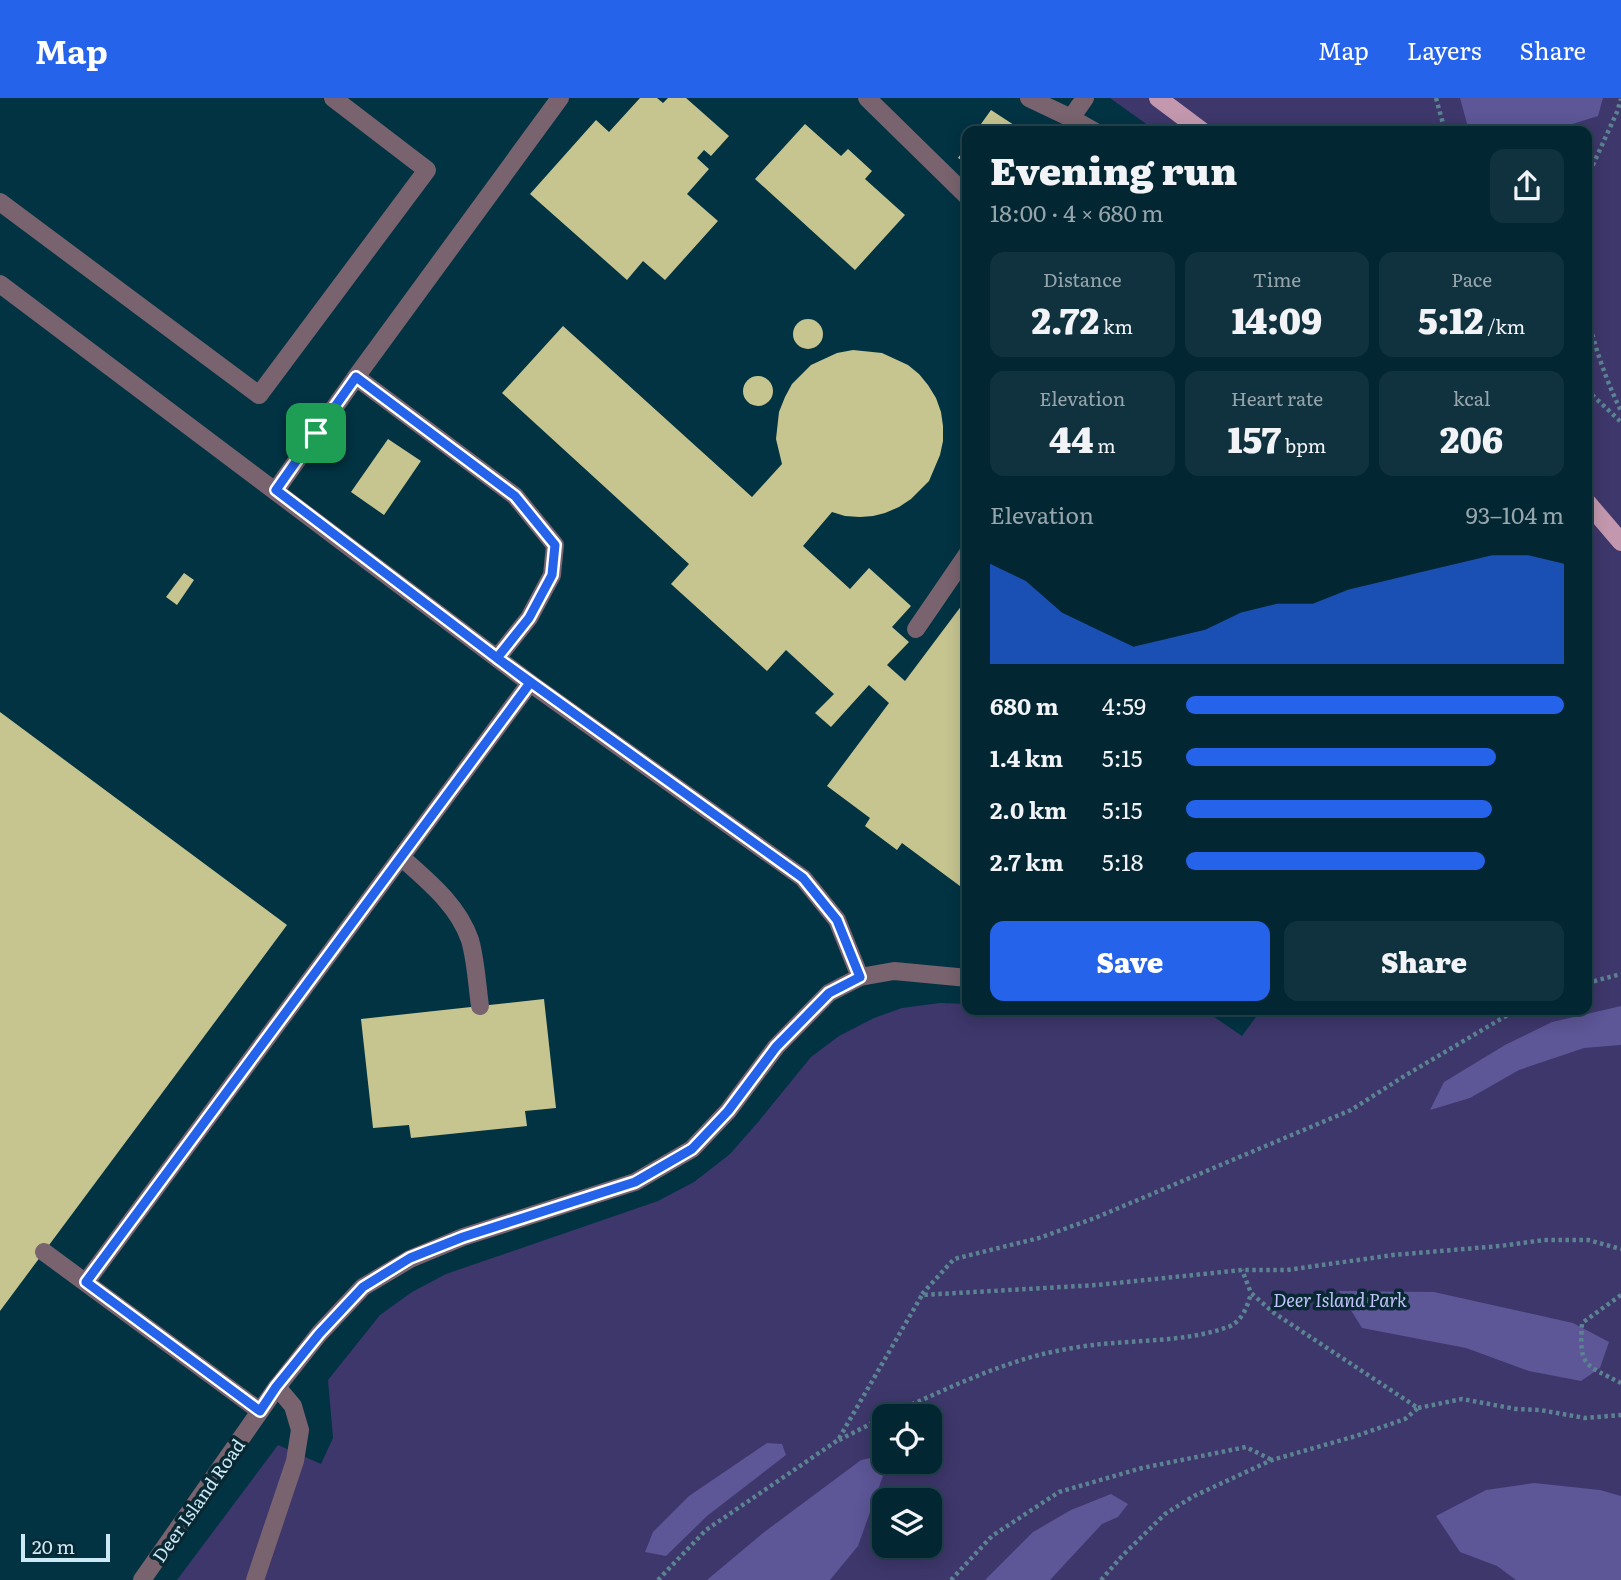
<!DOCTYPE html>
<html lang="en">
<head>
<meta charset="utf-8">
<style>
	:root { --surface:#022632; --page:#10323e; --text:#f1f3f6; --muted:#96a5ac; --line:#23434d; --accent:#2563eb }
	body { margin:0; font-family:Literata,serif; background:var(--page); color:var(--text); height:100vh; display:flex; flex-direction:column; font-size:26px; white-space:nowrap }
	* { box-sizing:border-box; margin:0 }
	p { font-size:23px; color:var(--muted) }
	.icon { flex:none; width:38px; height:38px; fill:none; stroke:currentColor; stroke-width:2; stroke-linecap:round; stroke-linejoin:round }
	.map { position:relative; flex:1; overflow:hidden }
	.sheet { position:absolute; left:962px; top:28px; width:630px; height:889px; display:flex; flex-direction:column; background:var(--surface); border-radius:14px; box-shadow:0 4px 18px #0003,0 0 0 2px var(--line) }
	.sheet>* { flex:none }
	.tools { position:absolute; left:872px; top:1306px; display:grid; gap:14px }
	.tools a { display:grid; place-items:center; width:70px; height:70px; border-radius:14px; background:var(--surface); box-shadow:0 4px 18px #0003,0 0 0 2px var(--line); font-size:35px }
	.scale { position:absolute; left:21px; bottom:18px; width:89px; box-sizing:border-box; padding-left:7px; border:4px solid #cce9f6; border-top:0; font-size:19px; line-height:24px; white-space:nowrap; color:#cce9f6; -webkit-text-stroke:5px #082833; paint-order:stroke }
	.pin { position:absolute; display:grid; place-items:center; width:60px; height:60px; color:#fff; margin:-30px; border-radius:14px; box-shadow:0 4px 10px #0006 }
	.round { display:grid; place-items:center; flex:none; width:74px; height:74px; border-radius:14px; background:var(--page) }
	.headline { display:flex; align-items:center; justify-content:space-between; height:119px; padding:0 28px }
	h1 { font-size:38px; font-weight:800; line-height:52px }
	.figures { display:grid; grid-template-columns:repeat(3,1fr); gap:10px; height:119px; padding:7px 28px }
	.figures div { display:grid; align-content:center; border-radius:14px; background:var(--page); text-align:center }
	.figures b { font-size:35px; font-weight:800 }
	.figures small { font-size:19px; font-weight:400 }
	.figures p { font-size:19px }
	.chart { height:196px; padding:14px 28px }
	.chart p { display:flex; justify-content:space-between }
	.chart svg { width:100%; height:126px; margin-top:7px; fill:var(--accent); opacity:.7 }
	.primary-button { display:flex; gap:14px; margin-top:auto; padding:14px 28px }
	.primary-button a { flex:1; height:80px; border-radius:14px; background:var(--accent); color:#fff; font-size:28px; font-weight:800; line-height:80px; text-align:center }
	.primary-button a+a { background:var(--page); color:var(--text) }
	ul { padding:0 28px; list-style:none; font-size:23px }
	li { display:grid; grid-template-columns:112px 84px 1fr; align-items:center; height:52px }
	li i { height:18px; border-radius:9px; background:var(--accent) }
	header { display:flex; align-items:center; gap:42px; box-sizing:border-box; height:98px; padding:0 35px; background:var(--accent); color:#fff }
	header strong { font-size:33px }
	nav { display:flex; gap:38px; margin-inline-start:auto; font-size:24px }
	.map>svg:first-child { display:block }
</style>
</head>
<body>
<header>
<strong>Map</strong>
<nav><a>Map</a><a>Layers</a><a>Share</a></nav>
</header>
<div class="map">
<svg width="1621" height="1482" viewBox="0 0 1621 1482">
	<rect width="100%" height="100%" fill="#023343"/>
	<!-- green -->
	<path fill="#3d376b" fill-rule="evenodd" d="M1110,0H1621V1482H177L278,1347L321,1366L333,1340L328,1282L380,1217L412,1194L446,1176L658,1103L694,1084L730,1056L759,1023L811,959L839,938L874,920L902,910L940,905L968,906V912H1204L1242,938L1261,912H1587V33H1156ZM884,1318H929V1363H884ZM884,1402H929V1447H884Z"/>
	<!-- forest -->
	<g fill="#5d5697">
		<path d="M1460,0H1603L1598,18L1550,33H1469Z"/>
		<path d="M1621,908V947L1584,950L1519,972L1470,1000L1430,1012L1444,984L1505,947L1552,924Z"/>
		<path d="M1339,1193L1434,1194L1573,1225L1609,1244L1600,1270L1581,1283L1529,1273L1466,1250L1362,1230Z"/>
		<path d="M767,1345L782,1346L786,1357L707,1418L666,1458L645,1454L653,1434L689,1398Z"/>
		<path d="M876,1359L885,1372L858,1448L830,1482H707L763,1435L861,1362Z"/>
		<path d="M1534,1385L1600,1392L1621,1398V1482H1516L1497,1468L1460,1454L1436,1418L1486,1392Z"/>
		<path d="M1111,1396L1128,1406L1118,1419L1102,1426L1050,1482H985L1033,1434L1071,1412Z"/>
	</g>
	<!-- building -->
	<g fill="#c6c590">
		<path d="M640,0H657L663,5L668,0H686L729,38L711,58L704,52L697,60L709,71L687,96L718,123L665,182L643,163L627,182L530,96L596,22L609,34Z"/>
		<path d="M991,12L1014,27L1010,33H976Z"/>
		<path d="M805,26L841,58L848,51L872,73L865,81L905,117L855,172L755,81Z"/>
		<path d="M968,46V66L958,60Z"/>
		<circle cx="808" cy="236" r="15"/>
		<path d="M563,228L752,399L782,366L776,341L779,314L785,299L792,286L811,267L837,255L853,252L882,255L908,267L919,276L928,287L936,300L941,314L943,328V343L940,357L929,383L911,401L899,409L885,415L873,418L860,419L845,418L832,414L803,448L850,491L869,470L911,508L892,529L909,544L887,567L905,583L968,499V794L902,745L897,752L865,728L870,720L827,688L889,605L869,587L831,629L815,615L834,596L786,552L767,573L671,486L689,466L502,295Z"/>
		<circle cx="758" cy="293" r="15"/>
		<path d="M388,341L421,363L384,417L351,394Z"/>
		<path d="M184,475L194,482L177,507L166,499Z"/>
		<path d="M0,614L287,827L0,1213Z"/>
		<path d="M544,901L556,1010L525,1013L527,1028L411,1040L409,1027L373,1030L361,921Z"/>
	</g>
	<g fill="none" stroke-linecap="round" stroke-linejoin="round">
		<!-- path -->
		<g stroke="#5b8392" stroke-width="4.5" stroke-dasharray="3.5 3.5" stroke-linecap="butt">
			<path d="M1436,0L1445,33"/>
			<path d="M1587,80L1617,14L1621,1"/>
			<path d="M1587,216C1595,250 1606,282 1621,313"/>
			<path d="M1587,292L1621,324"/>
			<path d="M1587,885L1621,876"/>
			<path d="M922,1196L954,1161L1039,1140L1095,1120L1351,1012L1406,977L1516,912"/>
			<path d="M1621,1197L1582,1225C1579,1269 1584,1266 1621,1285"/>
			<path d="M1418,1310L1462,1301L1516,1311L1540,1312L1585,1320L1621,1317"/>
			<path d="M886,1318C936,1296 986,1271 1039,1257C1059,1252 1082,1248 1102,1246C1144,1242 1189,1243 1228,1229C1242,1224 1248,1207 1251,1195"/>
			<path d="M839,1342L884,1319"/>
			<path d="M658,1482L706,1432L838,1342L922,1197L1097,1187L1242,1172H1287L1393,1157L1500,1148L1544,1142H1588L1621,1151"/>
			<path d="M951,1482L992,1438L1059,1394L1142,1370L1246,1349L1272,1362"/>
			<path d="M1101,1482L1123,1457L1165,1416L1194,1398L1272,1362L1356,1338L1405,1321L1418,1310L1274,1215L1251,1195L1242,1172"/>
		</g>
		<!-- minor -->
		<g stroke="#79636e" stroke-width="18">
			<path d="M867,0L968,99"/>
			<path d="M1029,0L1071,20L1094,33"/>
			<path d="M1071,20L1085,0"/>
			<path d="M0,104L259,297L427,72L333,0"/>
			<path d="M0,186L530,585"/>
			<path d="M356,279L515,398L555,447L552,477L529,520L497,560"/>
			<path d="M276,392L356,279L560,0"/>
			<path d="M916,531L968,455"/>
			<path d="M401,759C428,783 458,807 470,842C476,863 477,887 480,908"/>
			<path d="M44,1154L260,1313"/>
			<path d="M86,1184L530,585L803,780L837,822L860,879"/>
			<path d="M142,1482L277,1289L319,1236L363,1189L410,1161L463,1139L635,1084L692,1051L728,1013L776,949L829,895L860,879L894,873L968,880"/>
			<path d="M255,1482L295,1363L300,1332L293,1308L277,1289"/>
		</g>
		<!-- major -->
		<g stroke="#c398ae" stroke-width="18">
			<path d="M1158,0L1202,33"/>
			<path d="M1587,404L1621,444"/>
		</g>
	</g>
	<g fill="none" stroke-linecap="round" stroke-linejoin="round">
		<!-- route casing -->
		<g stroke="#fff" stroke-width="14">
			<path id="route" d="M316,335L276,392L530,585L86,1184L260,1313L276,1289L319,1236L363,1189L410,1160L463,1139L635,1084L692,1051L728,1013L776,949L829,895L860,879L837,822L803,780L497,560L529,520L552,477L555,447L515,398L356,279L316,335"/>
		</g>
		<!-- route -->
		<use href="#route" stroke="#2563eb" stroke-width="9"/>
	</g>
	<g text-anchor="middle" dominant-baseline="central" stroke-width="7" stroke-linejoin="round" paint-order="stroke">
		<!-- park labels -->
		<g font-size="18" font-style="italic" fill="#c4c2fb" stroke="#082833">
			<text x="1340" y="1201">Deer Island Park</text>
		</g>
		<!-- street labels -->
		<g font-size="18" fill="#cce9f6" stroke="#082833">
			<text transform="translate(198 1402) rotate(-55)">Deer Island Road</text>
		</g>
	</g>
</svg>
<div class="tools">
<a><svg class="icon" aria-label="locate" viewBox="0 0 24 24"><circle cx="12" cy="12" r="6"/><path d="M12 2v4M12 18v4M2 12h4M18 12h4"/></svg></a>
<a><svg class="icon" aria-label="layers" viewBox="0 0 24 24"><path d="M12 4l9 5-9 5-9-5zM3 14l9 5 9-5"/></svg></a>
</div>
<div class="scale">20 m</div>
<div class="pin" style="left:316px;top:335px;background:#1e9e55"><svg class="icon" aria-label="arrive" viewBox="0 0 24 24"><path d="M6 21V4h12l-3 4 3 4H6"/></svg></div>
<section class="sheet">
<div class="headline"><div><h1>Evening run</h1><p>18:00 · 4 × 680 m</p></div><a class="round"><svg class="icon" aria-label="share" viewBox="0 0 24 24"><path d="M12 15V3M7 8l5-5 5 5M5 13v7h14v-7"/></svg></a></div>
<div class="figures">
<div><p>Distance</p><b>2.72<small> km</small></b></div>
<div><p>Time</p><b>14:09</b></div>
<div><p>Pace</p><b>5:12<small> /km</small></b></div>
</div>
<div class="figures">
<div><p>Elevation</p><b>44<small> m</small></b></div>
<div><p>Heart rate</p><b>157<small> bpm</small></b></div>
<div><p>kcal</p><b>206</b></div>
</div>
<div class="chart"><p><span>Elevation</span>93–104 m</p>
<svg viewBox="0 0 160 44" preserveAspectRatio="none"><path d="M0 44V9L10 15L20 26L30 32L40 38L50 35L60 32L70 26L80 23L90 23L100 18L110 15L120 12L130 9L140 6L150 6L160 9V44z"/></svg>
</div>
<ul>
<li><b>680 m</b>4:59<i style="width:100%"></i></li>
<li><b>1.4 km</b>5:15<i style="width:82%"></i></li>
<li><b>2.0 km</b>5:15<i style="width:81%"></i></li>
<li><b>2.7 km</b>5:18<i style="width:79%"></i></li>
</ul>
<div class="primary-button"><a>Save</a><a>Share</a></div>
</section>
</div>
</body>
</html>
